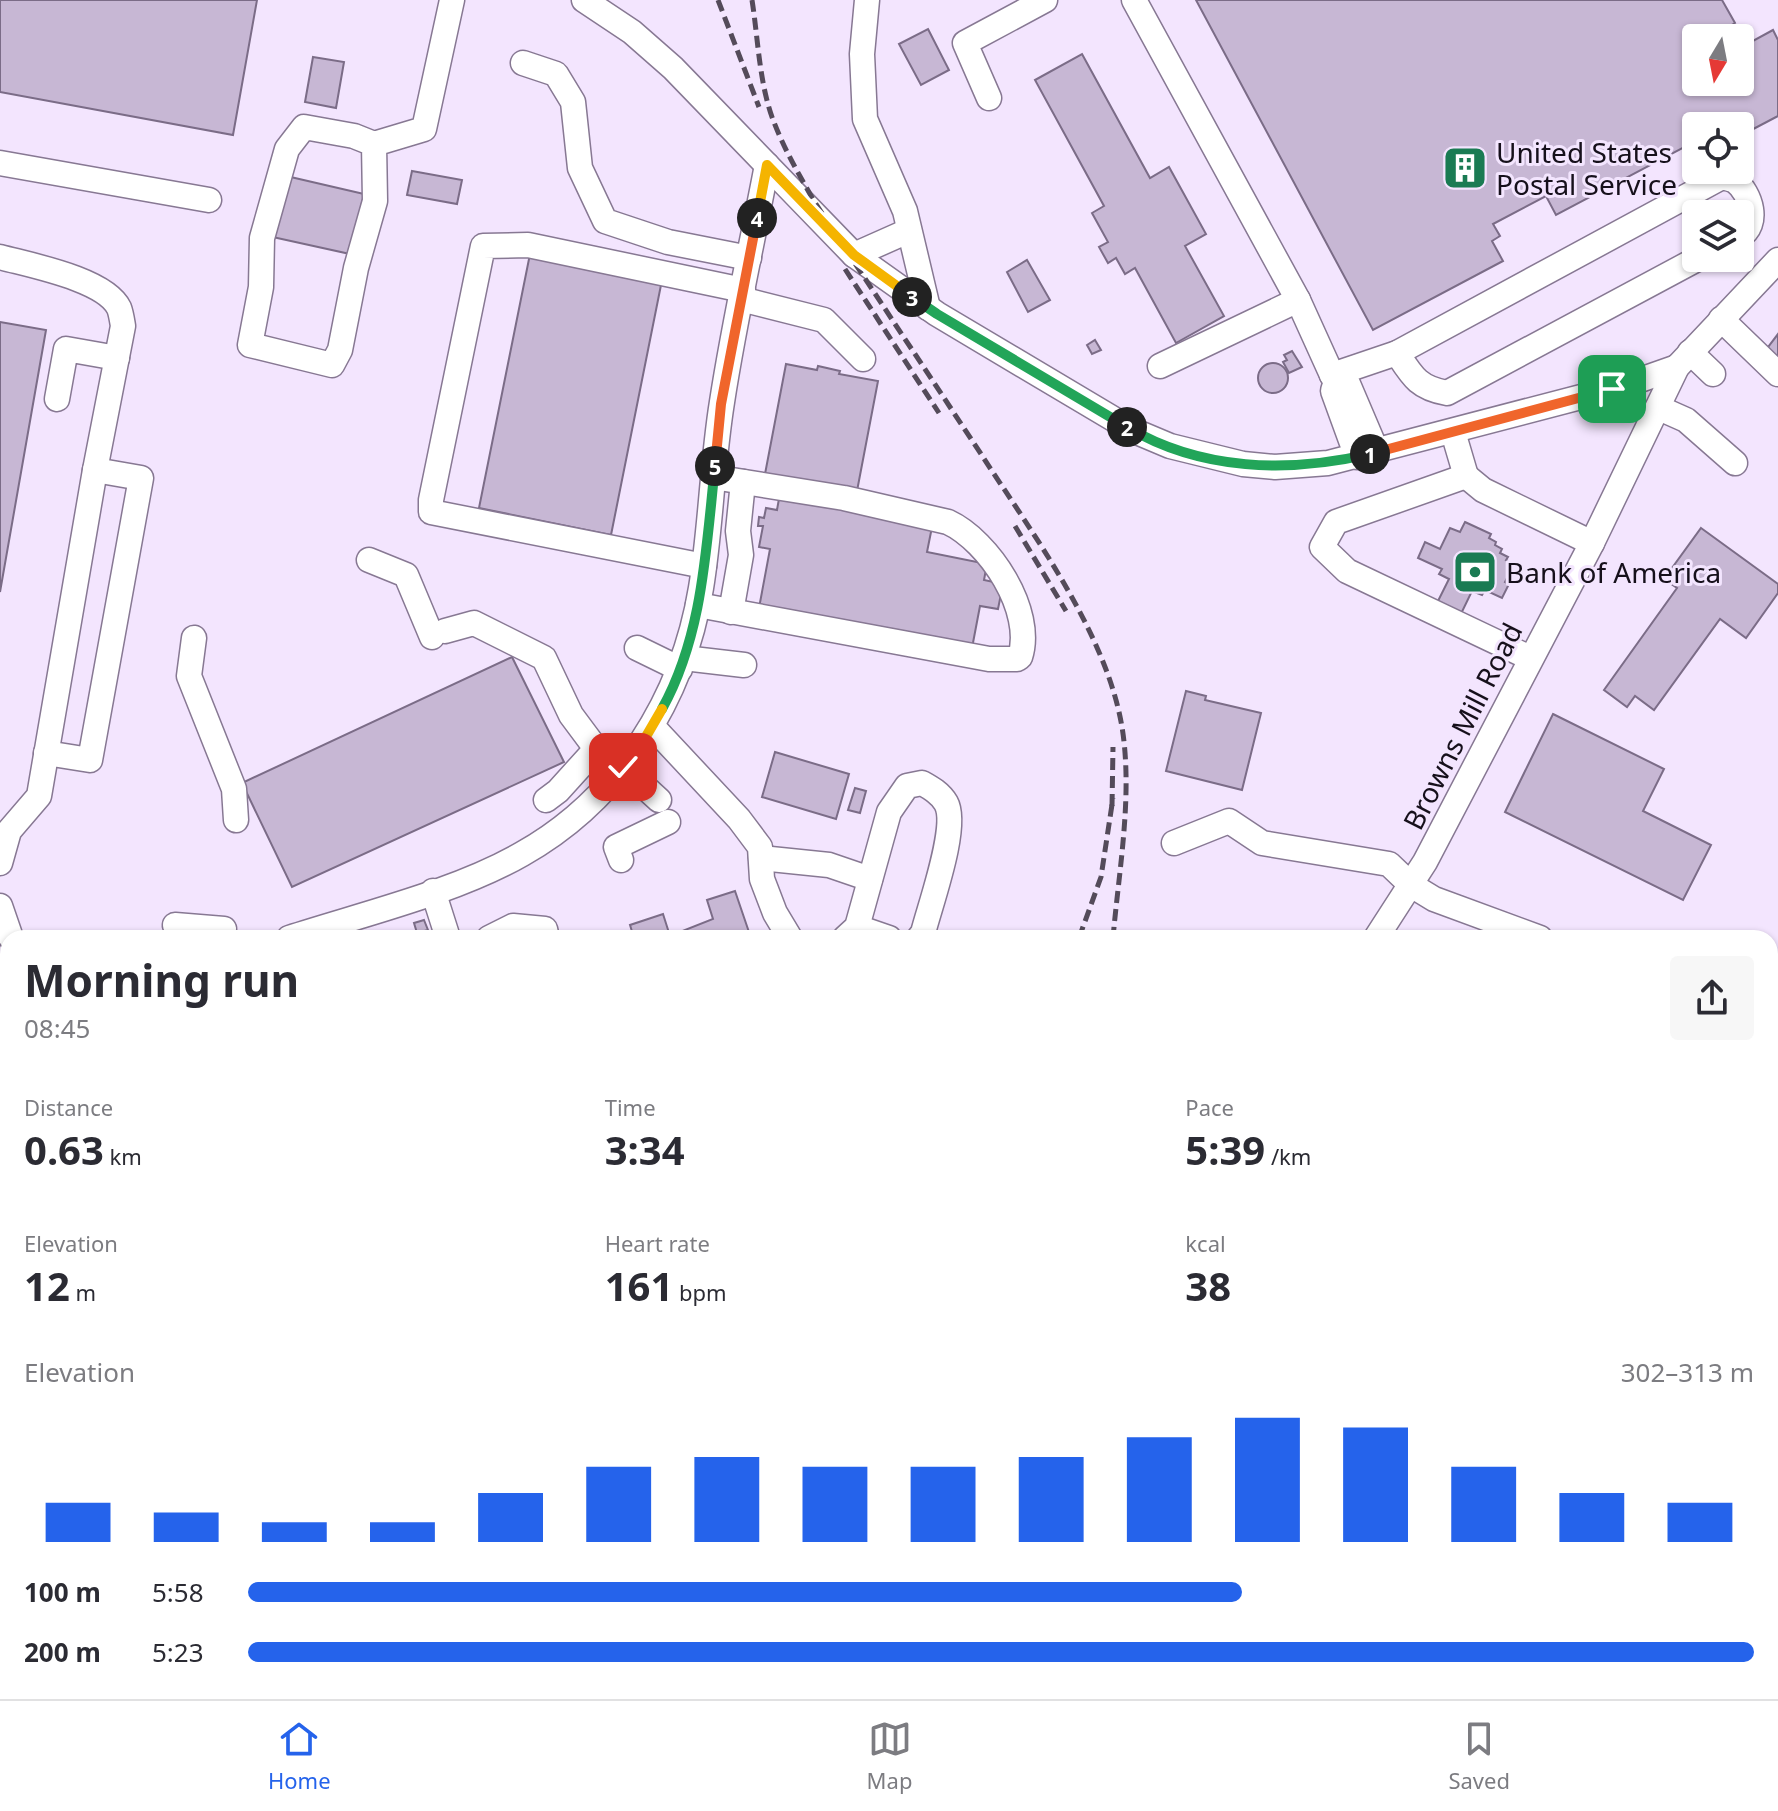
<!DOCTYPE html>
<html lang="en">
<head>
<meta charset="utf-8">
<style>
	:root { --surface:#fff; --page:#f7f7f7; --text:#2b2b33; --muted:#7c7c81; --line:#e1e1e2; --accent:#2563eb }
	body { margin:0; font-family:"Noto Sans",sans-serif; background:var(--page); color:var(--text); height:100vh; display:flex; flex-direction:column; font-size:30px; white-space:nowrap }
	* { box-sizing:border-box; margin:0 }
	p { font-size:26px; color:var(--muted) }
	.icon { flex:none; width:44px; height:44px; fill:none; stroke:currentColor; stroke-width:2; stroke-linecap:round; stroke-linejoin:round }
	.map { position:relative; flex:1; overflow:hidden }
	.panel { position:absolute; left:0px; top:930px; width:1778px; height:770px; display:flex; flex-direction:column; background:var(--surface); border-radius:24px 24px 0 0; box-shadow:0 2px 6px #0004 }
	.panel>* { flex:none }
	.needle { width:52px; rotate:190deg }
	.fabs { position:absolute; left:1682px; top:24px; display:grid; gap:16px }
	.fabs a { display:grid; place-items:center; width:72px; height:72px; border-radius:8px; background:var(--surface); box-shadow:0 2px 6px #0004; font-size:40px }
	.pin { position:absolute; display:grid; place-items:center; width:68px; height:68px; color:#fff; margin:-34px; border-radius:16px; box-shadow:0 4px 12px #0006 }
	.km { position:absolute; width:40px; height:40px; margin:-20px; border-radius:50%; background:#222; color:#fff; font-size:22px; line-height:40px; text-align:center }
	.round { display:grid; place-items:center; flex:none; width:84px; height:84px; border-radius:8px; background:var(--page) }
	.headline { display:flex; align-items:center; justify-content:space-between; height:136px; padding:0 24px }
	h1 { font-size:44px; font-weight:700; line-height:60px }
	.metrics { display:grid; grid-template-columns:repeat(3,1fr); gap:12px; height:136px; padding:8px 24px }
	.metrics div { display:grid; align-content:center }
	.metrics b { font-size:40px; font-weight:700 }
	.metrics small { font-size:22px; font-weight:400 }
	.metrics p { font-size:22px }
	.chart { height:224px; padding:16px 24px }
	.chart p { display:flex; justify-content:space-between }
	.chart svg { width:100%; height:144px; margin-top:8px; stroke:var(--accent); stroke-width:6 }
	ul { padding:0 24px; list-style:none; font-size:26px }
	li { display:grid; grid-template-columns:128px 96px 1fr; align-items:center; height:60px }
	li i { height:20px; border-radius:10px; background:var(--accent) }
	.tabs { display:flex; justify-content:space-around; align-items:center; height:112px; border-top:2px solid var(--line); background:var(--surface); font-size:22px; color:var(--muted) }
	.tabs a { display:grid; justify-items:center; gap:4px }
	.tabs .current { color:var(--accent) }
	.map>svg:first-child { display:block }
</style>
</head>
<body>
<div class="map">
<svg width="1778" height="1699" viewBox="0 0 1778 1699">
	<rect width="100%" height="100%" fill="#f3e5fe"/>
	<!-- building -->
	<g fill="#c7b7d4" stroke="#7b6c87" stroke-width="2">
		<path d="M0,0H257L233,135L0,92Z"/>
		<path d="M1196,0H1722L1735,23L1730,26L1737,38H1696V82H1740V44L1742,47L1773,30L1778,40V116L1740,136V126H1733L1731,122L1724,126H1696V141L1556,215L1546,196L1493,224L1500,236L1492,241L1503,261L1373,330Z"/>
		<path d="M928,29L949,70L921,85L899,44Z"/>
		<path d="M1082,54L1150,178L1169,167L1206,234L1185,246L1224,316L1176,343L1135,268L1125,274L1116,258L1108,263L1099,247L1108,242L1092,213L1104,206L1035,80Z"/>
		<path d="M313,57L344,62L336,108L305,102Z"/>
		<path d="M412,171L462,180L457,204L407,195Z"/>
		<path d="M282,175L364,194L350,254L268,236Z"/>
		<path d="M530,254L662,280L611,535L479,508Z"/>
		<path d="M1027,260L1050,300L1028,312L1007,272Z"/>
		<path d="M0,322L46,330L0,592Z"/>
		<path d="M1778,334V367L1762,355Z"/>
		<path d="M1095,340L1101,350L1092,354L1087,345Z"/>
		<path d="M1292,351L1302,367L1289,373L1283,362L1287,360L1284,355Z"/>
		<circle cx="1273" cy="378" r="15"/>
		<path d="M786,364L817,370L818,366L840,371L839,374L878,381L857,491L765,474Z"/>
		<path d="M780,493L933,522L927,552L987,564L984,580L1003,584L998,609L980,606L972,648L759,608L770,549L759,547L763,526H758L759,517L764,518L766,508L777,510Z"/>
		<path d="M1465,522L1491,534L1489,538L1496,542L1495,545L1502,549L1500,553L1508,557L1506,560L1514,564L1505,582L1509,584L1502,598L1485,590L1482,595L1472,591L1458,620L1434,609L1449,579L1439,574L1442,569L1418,558L1425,542L1440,549L1450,528L1460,532Z"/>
		<path d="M1701,528L1778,584V593L1746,638L1720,619L1654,710L1635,696L1627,707L1604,690L1677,588L1664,579Z"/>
		<path d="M512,657L564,762L292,887L242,783Z"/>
		<path d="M1186,691L1206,696L1205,700L1261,713L1242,790L1166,771Z"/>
		<path d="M1553,714L1664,769L1643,811L1711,845L1683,900L1505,812Z"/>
		<path d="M775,752L849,774L836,819L762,797Z"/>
		<path d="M855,788L866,791L860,813L848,810Z"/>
		<path d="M735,891L751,938H634L630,925L663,914L670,936L713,919L707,900Z"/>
		<path d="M424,920L428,930L417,933L414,923Z"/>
		<path d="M8,1086V1171L0,1146V1089Z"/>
		<path d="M0,1616L8,1638V1652L0,1654Z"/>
		<path d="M587,1692H702L701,1699H586Z"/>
		<path d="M863,1692H941L939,1699H862Z"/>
		<path d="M1259,1692H1661L1659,1699H1257Z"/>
	</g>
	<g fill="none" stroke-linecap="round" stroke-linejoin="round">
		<!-- minor casing -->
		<g stroke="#877893" stroke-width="27">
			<g id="minor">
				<path d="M584,0L632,32L673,68L854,255L937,314L1132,430L1170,446L1243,464L1275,467L1328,463L1623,386L1677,367"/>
				<path d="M867,0L862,54L865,119L905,211L928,308"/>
				<path d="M1134,0L1298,300L1332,375L1397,353L1722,177C1726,178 1731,179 1735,181C1751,193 1760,225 1740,236"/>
				<path d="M523,63L556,74L573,102L580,168L605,221L668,242L749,258"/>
				<path d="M989,98L965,43L1045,0"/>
				<path d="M374,144L354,136L304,127L287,149L262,238L261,287L250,345L332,365L340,350L356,268L375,201L374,144L424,129L452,0"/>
				<path d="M0,163L209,200"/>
				<path d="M854,255L908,231"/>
				<path d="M0,257C29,265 105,279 119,308C121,313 122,320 123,326L95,470L39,796L9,831L0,863"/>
				<path d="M741,299L824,320L863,359"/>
				<path d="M1721,319L1778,374"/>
				<path d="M1690,352L1713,374"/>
				<path d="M1397,353C1412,376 1418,388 1447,393L1699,258"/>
				<path d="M1160,366L1298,300"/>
				<path d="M1332,375L1336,381L1333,391L1357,457"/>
				<path d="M1336,381L1348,384L1377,452"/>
				<path d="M57,399L66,349L117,358"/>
				<path d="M1659,408L1686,420L1735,463"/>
				<path d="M1453,432L1466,476"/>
				<path d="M369,560L406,575L432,637"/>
				<path d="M704,566L431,512V500L483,246L528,245L743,290"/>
				<path d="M698,605L989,659H1017L1020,657C1035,611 989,541 948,522L844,498L713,477"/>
				<path d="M731,612L741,555L738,531L743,482"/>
				<path d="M445,631L474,623L544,658L571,715L603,758L618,774"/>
				<path d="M194,638L189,676L234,789L236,820"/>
				<path d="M637,648L680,669"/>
				<path d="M684,658L744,665"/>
				<path d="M1530,658L1347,571L1322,547L1336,522L1466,476L1483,490L1592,543"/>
				<path d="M652,726L739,819L760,847L762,879L775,913L790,938"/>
				<path d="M46,753L90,760L141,478L95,470"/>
				<path d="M623,767L659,800"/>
				<path d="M546,800L558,791L596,749"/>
				<path d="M1174,843L1229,821L1262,843L1389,864L1411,885L1434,899L1540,938"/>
				<path d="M761,858L829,865L870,879"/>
				<path d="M621,860L616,847L668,822"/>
				<path d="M433,891L448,938"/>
				<path d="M0,906L11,938"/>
				<path d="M175,925L224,929"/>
				<path d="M857,927L889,938"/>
				<path d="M289,938C363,914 456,892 522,854C620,799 683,698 701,588C711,527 712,464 722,402C734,323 752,244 767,165"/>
				<path d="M489,938L513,926L545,929L547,938"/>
				<path d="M845,938L857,927L889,812L907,786L922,783C931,788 940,793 946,803C959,826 930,905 923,933L919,938"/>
				<path d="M1376,938L1425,862L1592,543L1677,367L1778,260"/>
				<path d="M1770,1015L1778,1018"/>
				<path d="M0,1033L8,1031"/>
				<path d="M1127,1692L1131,1699"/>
				<path d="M74,1699L77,1692"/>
				<path d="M224,1699L250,1692"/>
				<path d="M448,1699L449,1692"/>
				<path d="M555,1699L556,1692"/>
				<path d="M1004,1699V1692"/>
				<path d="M1185,1699L1187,1692"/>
			</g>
		</g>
		<!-- highway casing -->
		<g stroke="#9a80ae" stroke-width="39">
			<g id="highway">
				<path d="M1770,1491L1778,1464"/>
				<path d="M1770,1690L1778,1657"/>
				<path d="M1718,1699L1719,1692"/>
			</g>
		</g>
		<!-- minor -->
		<use href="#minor" stroke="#fff" stroke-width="24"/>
		<!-- highway -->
		<use href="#highway" stroke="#e1bcfd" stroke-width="36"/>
		<!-- rail -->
		<g stroke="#544b5a" stroke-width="5" stroke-dasharray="12 6" stroke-linecap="butt">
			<path d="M718,0L759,107"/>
			<path d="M752,0C758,38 759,80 772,117C783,147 798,173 814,201C869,285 925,369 981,454C1032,533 1106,632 1122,727C1133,795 1119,869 1113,938"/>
			<path d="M845,269L939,413"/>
			<path d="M1015,526L1066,611"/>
			<path d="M1112,806L1113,747"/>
			<path d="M1079,938L1101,877L1113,798"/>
			<path d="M0,1378L8,1377"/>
		</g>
	</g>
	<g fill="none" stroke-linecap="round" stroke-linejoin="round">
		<!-- split-1 casing -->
		<g stroke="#fff" stroke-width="16">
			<path id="split-1" d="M1370,454L1612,389"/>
		</g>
		<!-- split-2 casing -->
		<g stroke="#fff" stroke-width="16">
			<path id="split-2" d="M1127,427C1201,471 1288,473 1370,454"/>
		</g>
		<!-- split-3 casing -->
		<g stroke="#fff" stroke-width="16">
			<path id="split-3" d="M912,297L937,314L1127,427"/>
		</g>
		<!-- split-4 casing -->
		<g stroke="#fff" stroke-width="16">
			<path id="split-4" d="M757,218L767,165L854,255L912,297"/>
		</g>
		<!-- split-5 casing -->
		<g stroke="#fff" stroke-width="16">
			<path id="split-5" d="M715,466L721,404L757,218"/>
		</g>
		<!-- split-6 casing -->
		<g stroke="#fff" stroke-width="16">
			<path id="split-6" d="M662,709C703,635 706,548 715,466"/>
		</g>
		<!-- split-7 casing -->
		<g stroke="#fff" stroke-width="16">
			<path id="split-7" d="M623,767L644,740L662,709"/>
		</g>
		<!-- split-1 -->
		<use href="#split-1" stroke="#f0652b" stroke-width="10"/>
		<!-- split-2 -->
		<use href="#split-2" stroke="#22a559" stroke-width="10"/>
		<!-- split-3 -->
		<use href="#split-3" stroke="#22a559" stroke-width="10"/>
		<!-- split-4 -->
		<use href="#split-4" stroke="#f5b400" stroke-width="10"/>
		<!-- split-5 -->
		<use href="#split-5" stroke="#f0652b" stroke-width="10"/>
		<!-- split-6 -->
		<use href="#split-6" stroke="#22a559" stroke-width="10"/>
		<!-- split-7 -->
		<use href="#split-7" stroke="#f5b400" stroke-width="10"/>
	</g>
	<!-- icons -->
	<defs>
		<g id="building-square" transform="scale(2.3)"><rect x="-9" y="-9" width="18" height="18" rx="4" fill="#1a7b53" stroke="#f3e5fe"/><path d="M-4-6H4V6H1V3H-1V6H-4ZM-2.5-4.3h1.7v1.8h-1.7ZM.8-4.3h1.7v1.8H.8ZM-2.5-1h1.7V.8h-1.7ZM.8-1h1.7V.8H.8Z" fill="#fff"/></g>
		<g id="bank-square" transform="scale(2.3)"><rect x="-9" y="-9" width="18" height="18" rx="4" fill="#1a7b53" stroke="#f3e5fe"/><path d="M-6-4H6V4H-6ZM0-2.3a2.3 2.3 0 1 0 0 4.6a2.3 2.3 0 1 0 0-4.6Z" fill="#fff"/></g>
	</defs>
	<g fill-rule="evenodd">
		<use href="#building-square" x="1465" y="168"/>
		<use href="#bank-square" x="1475" y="572"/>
	</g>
	<g text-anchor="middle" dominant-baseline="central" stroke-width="6" stroke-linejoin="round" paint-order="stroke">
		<!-- poi labels -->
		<g font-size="28" fill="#16101b" stroke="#f3e5fe" text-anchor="start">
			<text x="1496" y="152">United States<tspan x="1496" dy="32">Postal Service</tspan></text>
			<text x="1506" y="572">Bank of America</text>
		</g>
		<!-- street labels -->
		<g font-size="28" fill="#16101b" stroke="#f3e5fe">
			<text transform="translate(1462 726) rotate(-63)">Browns Mill Road</text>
		</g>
	</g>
</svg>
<div class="fabs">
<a><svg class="needle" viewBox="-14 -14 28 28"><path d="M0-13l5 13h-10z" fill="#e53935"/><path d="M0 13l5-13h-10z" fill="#7c7c81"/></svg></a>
<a><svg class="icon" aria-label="locate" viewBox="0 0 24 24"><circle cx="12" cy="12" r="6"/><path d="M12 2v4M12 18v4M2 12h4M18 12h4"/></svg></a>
<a><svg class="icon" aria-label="layers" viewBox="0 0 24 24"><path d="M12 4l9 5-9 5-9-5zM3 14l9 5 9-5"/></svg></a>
</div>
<div class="pin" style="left:1612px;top:389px;background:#1e9e55"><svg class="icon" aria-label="arrive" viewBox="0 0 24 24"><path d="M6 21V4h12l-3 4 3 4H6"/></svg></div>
<div class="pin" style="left:623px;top:767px;background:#d93025"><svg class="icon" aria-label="check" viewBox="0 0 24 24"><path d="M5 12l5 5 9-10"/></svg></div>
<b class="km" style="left:1370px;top:454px">1</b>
<b class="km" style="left:1127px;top:427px">2</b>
<b class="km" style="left:912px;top:297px">3</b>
<b class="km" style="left:757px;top:218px">4</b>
<b class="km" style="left:715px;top:466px">5</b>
<section class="panel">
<div class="headline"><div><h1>Morning run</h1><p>08:45</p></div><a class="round"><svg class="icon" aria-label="share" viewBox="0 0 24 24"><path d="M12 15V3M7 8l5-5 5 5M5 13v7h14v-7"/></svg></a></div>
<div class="metrics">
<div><p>Distance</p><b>0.63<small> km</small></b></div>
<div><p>Time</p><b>3:34</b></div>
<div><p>Pace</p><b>5:39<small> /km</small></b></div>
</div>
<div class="metrics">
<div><p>Elevation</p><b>12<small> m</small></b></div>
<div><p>Heart rate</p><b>161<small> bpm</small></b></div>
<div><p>kcal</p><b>38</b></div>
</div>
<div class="chart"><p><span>Elevation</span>302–313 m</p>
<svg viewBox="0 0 160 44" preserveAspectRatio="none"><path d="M5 44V32M15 44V35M25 44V38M35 44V38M45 44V29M55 44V21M65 44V18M75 44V21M85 44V21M95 44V18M105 44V12M115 44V6M125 44V9M135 44V21M145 44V29M155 44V32"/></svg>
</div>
<ul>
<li><b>100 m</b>5:58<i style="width:66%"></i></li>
<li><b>200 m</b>5:23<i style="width:100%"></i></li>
</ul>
</section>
</div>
<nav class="tabs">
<a class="current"><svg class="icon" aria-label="home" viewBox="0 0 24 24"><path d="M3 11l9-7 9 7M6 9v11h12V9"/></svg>Home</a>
<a><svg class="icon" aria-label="map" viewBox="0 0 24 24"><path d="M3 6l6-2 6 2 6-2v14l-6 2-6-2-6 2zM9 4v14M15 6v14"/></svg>Map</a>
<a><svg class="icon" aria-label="saved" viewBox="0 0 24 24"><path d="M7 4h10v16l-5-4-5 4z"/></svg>Saved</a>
</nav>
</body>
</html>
